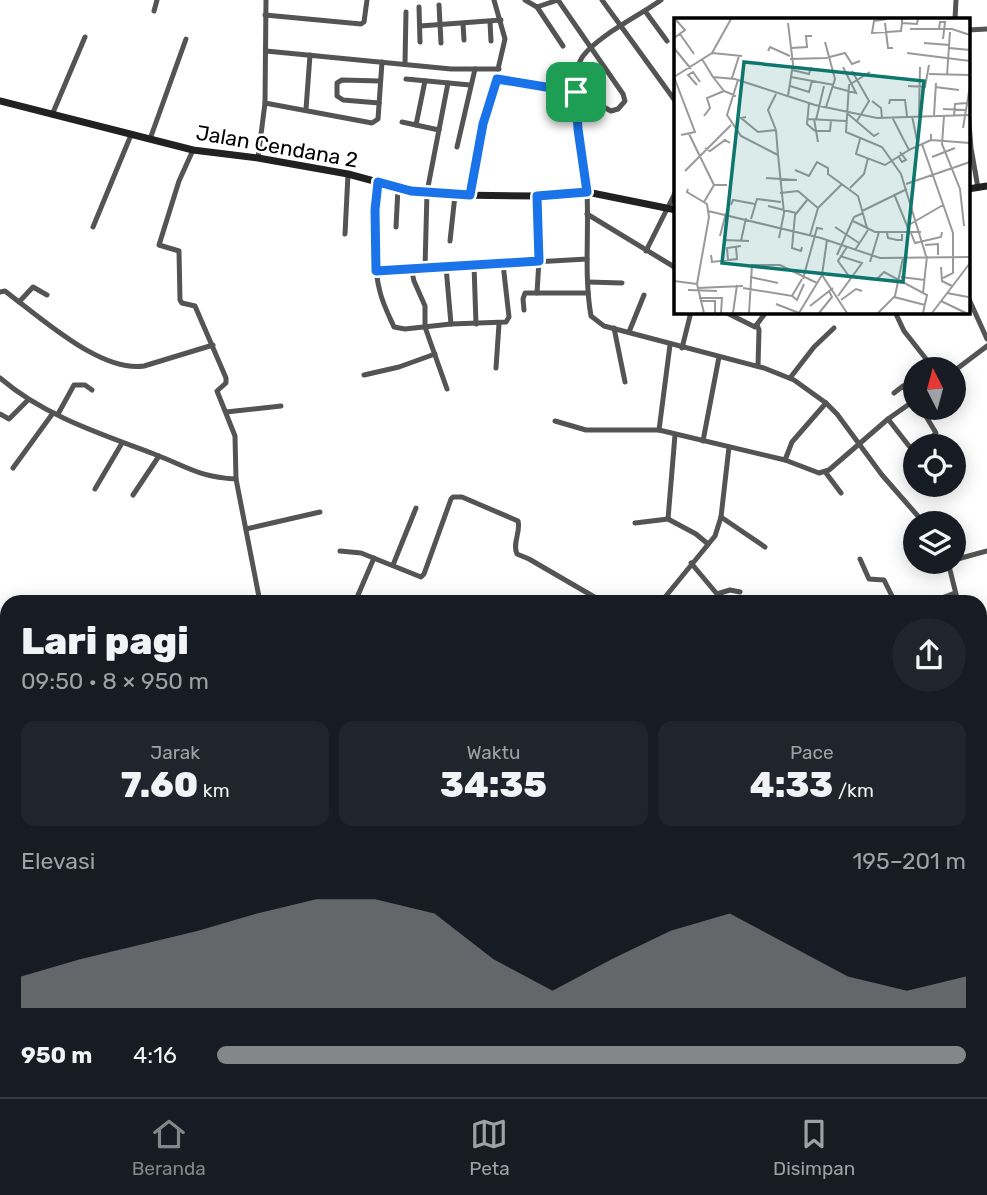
<!DOCTYPE html>
<html lang="id">
<head>
<meta charset="utf-8">
<style>
	:root { --surface:#171b24; --page:#20242c; --text:#f1f3f6; --muted:#9ea1a6; --line:#363941; --accent:#858687 }
	body { margin:0; font-family:Rubik,sans-serif; background:var(--page); color:var(--text); height:100vh; display:flex; flex-direction:column; font-size:26px; white-space:nowrap }
	* { box-sizing:border-box; margin:0 }
	p { font-size:23px; color:var(--muted) }
	.icon { flex:none; width:38px; height:38px; fill:none; stroke:currentColor; stroke-width:2; stroke-linecap:round; stroke-linejoin:round }
	.map { position:relative; flex:1; overflow:hidden }
	.drawer { position:absolute; left:0px; top:595px; width:987px; height:502px; display:flex; flex-direction:column; background:var(--surface); border-radius:21px 21px 0 0; box-shadow:0 4px 18px #0003 }
	.drawer>* { flex:none }
	.needle { width:46px; rotate:354deg }
	.fabs { position:absolute; left:903px; top:357px; display:grid; gap:14px }
	.fabs a { display:grid; place-items:center; width:63px; height:63px; border-radius:50%; background:var(--surface); box-shadow:0 4px 18px #0003; font-size:35px }
	.pin { position:absolute; display:grid; place-items:center; width:60px; height:60px; color:#fff; margin:-30px; border-radius:14px; box-shadow:0 4px 10px #0006 }
	.round { display:grid; place-items:center; flex:none; width:74px; height:74px; border-radius:37px; background:var(--page) }
	.summary { display:flex; align-items:center; justify-content:space-between; height:119px; padding:0 21px }
	h1 { font-size:38px; font-weight:800; line-height:52px }
	.figures { display:grid; grid-template-columns:repeat(3,1fr); gap:10px; height:119px; padding:7px 21px }
	.figures div { display:grid; align-content:center; border-radius:14px; background:var(--page); text-align:center }
	.figures b { font-size:35px; font-weight:800 }
	.figures small { font-size:19px; font-weight:400 }
	.figures p { font-size:19px }
	.chart { height:196px; padding:14px 21px }
	.chart p { display:flex; justify-content:space-between }
	.chart svg { width:100%; height:126px; margin-top:7px; fill:var(--accent); opacity:.7 }
	ul { padding:0 21px; list-style:none; font-size:23px }
	li { display:grid; grid-template-columns:112px 84px 1fr; align-items:center; height:52px }
	li i { height:18px; border-radius:9px; background:var(--accent) }
	.menu { display:flex; justify-content:space-around; align-items:center; height:98px; border-top:2px solid var(--line); background:var(--surface); font-size:19px; color:var(--muted) }
	.menu a { display:grid; justify-items:center; gap:4px }
	.menu .active { color:var(--accent) }
	.map>svg:first-child { display:block }
</style>
</head>
<body>
<div class="map">
<svg width="987" height="1097" viewBox="0 0 987 1097">
	<rect width="100%" height="100%" fill="#fff"/>
	<g fill="none" stroke-linecap="round" stroke-linejoin="round">
		<!-- street -->
		<g stroke="#545454" stroke-width="5">
			<path d="M494,0L505,39L498,69"/>
			<path d="M525,0L537,7L558,0"/>
			<path d="M602,0L676,102"/>
			<path d="M661,0C639,16 599,35 583,56C565,80 585,164 587,193C589,234 584,276 591,316L604,326L764,368L794,380L826,403L837,414L882,475L924,523"/>
			<path d="M439,5L441,43"/>
			<path d="M419,7L420,42"/>
			<path d="M537,7L563,46"/>
			<path d="M154,11L157,0"/>
			<path d="M645,11L667,41"/>
			<path d="M265,15L361,24L364,22L367,0"/>
			<path d="M955,19L956,0"/>
			<path d="M490,22L491,41"/>
			<path d="M463,24L464,40"/>
			<path d="M420,26L501,20"/>
			<path d="M968,30L987,29"/>
			<path d="M266,51L451,69H499"/>
			<path d="M405,63L406,12"/>
			<path d="M406,79L470,85"/>
			<path d="M497,79L576,92L611,111L618,109L625,101L623,94L558,0"/>
			<path d="M265,103L372,123L378,119L382,62"/>
			<path d="M379,103L343,100L337,96V83L342,80L380,81"/>
			<path d="M306,109L310,55"/>
			<path d="M968,111L971,148L978,188"/>
			<path d="M52,115L85,37"/>
			<path d="M402,122L439,130"/>
			<path d="M416,125L425,81"/>
			<path d="M150,139L186,39"/>
			<path d="M457,147L475,69"/>
			<path d="M193,150L179,181L159,245L179,251L180,300L182,303L195,306L226,378V383L217,391L235,436L236,479"/>
			<path d="M258,158L265,103L266,0"/>
			<path d="M378,182C374,218 371,256 380,292C383,304 389,316 394,327L405,329L451,324L506,322L509,317L503,264"/>
			<path d="M470,195L483,124L497,79"/>
			<path d="M537,196L539,260L537,293"/>
			<path d="M587,214L676,268"/>
			<path d="M93,227L131,135"/>
			<path d="M396,227L398,188"/>
			<path d="M345,234L348,174"/>
			<path d="M450,241L455,195"/>
			<path d="M646,251L676,191"/>
			<path d="M474,265L476,324"/>
			<path d="M446,267L451,324"/>
			<path d="M411,268L414,281L425,306V327L447,389"/>
			<path d="M425,268L427,192L448,83"/>
			<path d="M376,271L587,259"/>
			<path d="M588,282L622,283"/>
			<path d="M0,292L5,291L19,302"/>
			<path d="M47,295L33,287L19,302C50,325 103,372 144,366L213,345"/>
			<path d="M968,297L987,339"/>
			<path d="M524,310L523,299L525,293H588"/>
			<path d="M725,312L755,327L766,312"/>
			<path d="M895,312L904,331L934,369"/>
			<path d="M757,325L759,330L758,366"/>
			<path d="M614,328L625,382"/>
			<path d="M629,332L644,295"/>
			<path d="M670,345L659,430L785,460L819,473L829,470L888,419L915,400L903,386L894,393"/>
			<path d="M682,348L691,312"/>
			<path d="M496,368L499,324"/>
			<path d="M954,371L987,346"/>
			<path d="M364,375L399,367L435,354"/>
			<path d="M0,378C44,416 101,434 154,454C188,467 199,477 236,479L260,602"/>
			<path d="M790,378L814,347L834,328"/>
			<path d="M921,408L936,433L922,446"/>
			<path d="M226,412L281,406"/>
			<path d="M0,414L9,419L27,401"/>
			<path d="M58,414L74,385H85L92,390"/>
			<path d="M888,419L909,446L915,449"/>
			<path d="M555,421L586,430H659"/>
			<path d="M703,441L719,357"/>
			<path d="M785,460L792,442L826,403"/>
			<path d="M13,468L53,413"/>
			<path d="M826,473L841,493"/>
			<path d="M95,489L122,443"/>
			<path d="M133,495L159,456"/>
			<path d="M721,517L765,547"/>
			<path d="M668,519L675,435"/>
			<path d="M635,523L668,519L696,534L708,544"/>
			<path d="M246,529L320,512"/>
			<path d="M340,551L361,553L421,577L424,574L451,499L453,497H462L518,521C521,532 512,543 517,554L529,559L603,602"/>
			<path d="M860,559L869,579L884,580L895,602"/>
			<path d="M954,560L987,551"/>
			<path d="M948,562L958,602"/>
			<path d="M691,563L717,594L730,590L740,592"/>
			<path d="M393,565L416,508"/>
			<path d="M321,602L343,598L350,602"/>
			<path d="M355,602L374,558"/>
			<path d="M661,602L715,536L721,517L729,447"/>
			<path d="M931,602L955,593"/>
			<path d="M980,664L987,678"/>
			<path d="M0,778H7"/>
			<path d="M980,785L987,780"/>
			<path d="M980,805L987,817"/>
			<path d="M980,831L987,829"/>
			<path d="M0,972L7,971"/>
			<path d="M0,1013L7,1012"/>
			<path d="M0,1061L7,1060"/>
			<path d="M980,1068L987,1070"/>
			<path d="M0,1082L7,1080"/>
			<path d="M113,1090L114,1097"/>
			<path d="M134,1090L135,1097"/>
			<path d="M213,1090H236"/>
			<path d="M363,1090L375,1097"/>
			<path d="M486,1090L497,1094L500,1097"/>
			<path d="M603,1090L608,1097"/>
			<path d="M686,1090L691,1097"/>
			<path d="M974,1090L987,1096"/>
			<path d="M280,1093L281,1090"/>
			<path d="M149,1097L155,1090"/>
			<path d="M342,1097L344,1090"/>
			<path d="M392,1097L395,1090"/>
			<path d="M424,1097L428,1090"/>
			<path d="M456,1097V1090"/>
			<path d="M545,1097L547,1090"/>
			<path d="M711,1097L716,1090"/>
			<path d="M840,1097L843,1090"/>
			<path d="M966,1097L967,1090"/>
		</g>
		<!-- secondary -->
		<g stroke="#212121" stroke-width="7">
			<path d="M0,101L193,150L258,158L348,174L411,191L455,195L537,196L587,192L676,210"/>
			<path d="M968,189L987,186"/>
			<path d="M0,824L7,825"/>
			<path d="M980,962L987,961"/>
		</g>
	</g>
	<g fill="none" stroke-linecap="round" stroke-linejoin="round">
		<!-- route casing -->
		<g stroke="#fff" stroke-width="14">
			<path id="route" d="M497,79L576,92L578,129L587,192L537,196L539,261L376,271L375,210L378,182L411,191L470,195L483,124Z"/>
		</g>
		<!-- route -->
		<use href="#route" stroke="#1a73e8" stroke-width="9"/>
	</g>
	<g text-anchor="middle" dominant-baseline="central" stroke-width="5" stroke-linejoin="round" paint-order="stroke">
		<!-- street labels -->
		<g font-size="21" fill="#000" stroke="#fff">
			<text transform="translate(277 146) rotate(10)">Jalan Cendana 2</text>
		</g>
	</g>
	<!-- overview -->
	<g transform="translate(674 18)">
		<rect width="296" height="296" fill="#fff"/>
		<path fill="none" stroke="#999" stroke-width="2" d="M213,1L200,3L198,15L227,13L228,5M228,1V5L243,6L244,1M211,5L214,30H219M236,11H278L296,17M265,11L266,4H271L269,21M6,16L20,36M0,20L11,12L2,2M151,24L161,61L152,89M250,25L275,27M0,30L17,51M117,30L133,29L132,18H138M275,30L296,32M94,33L96,29L116,38M38,35L68,38M233,35L296,43M28,41L39,59L61,61L141,87L203,100L296,97M116,41L152,40L171,35L178,46L186,43M118,52L135,56L137,49M178,53L195,83L183,103M196,54L175,67L172,114L208,129L227,156L252,238M255,56L296,57M273,57L276,14M0,59L21,114L7,117M0,59L38,35L57,1M39,59L50,73L62,78M117,59L160,67M58,60L65,38M64,62L53,97L67,118L104,137L110,195L105,220M23,67L14,57L19,54L26,64M116,68L135,74L138,63M234,68L251,69L255,47M159,69L182,75L169,49M261,69L285,72M114,78L119,46L114,5M198,83L207,90L208,100M135,85L133,106L141,113M215,86L216,82H231L233,98M269,91L291,92M174,96L200,118L205,115M260,97L262,65M30,98L36,90L33,80L50,73M238,98L244,127M245,98L246,49M270,98L268,126L286,171L290,208M280,98L281,86L293,85M72,99L67,100L84,114L102,112M218,99L235,132L257,122V116M133,101L172,103M140,101L144,124M142,102L150,68M289,110L296,68M102,112L94,92L102,76M102,112L104,137M141,113H156L157,102M15,116L40,167M186,121L182,136L211,147L235,132M257,122L296,125M248,126L279,215V255L269,260M31,130L36,133L51,122L56,125M224,138L228,144L232,142L226,134M258,139L281,130M121,152L135,158L143,144L154,150V156L184,178L193,210M11,153L57,107M92,160L123,162M232,166L296,144M176,170L190,156L194,140M14,171L13,174L33,186L35,199L23,266L30,295M106,175L124,173L144,190L136,217M220,176L236,215M30,184L40,167H53M57,187L59,182L81,186M94,188L122,195M144,190L168,166M34,193L147,220L206,240L296,239M188,193L233,171M77,201L83,181L107,184M179,203L201,214H247M233,208L269,187M161,209L185,225M213,215L214,220L223,222H228V216M237,215L241,225L267,219L268,214M46,218L52,195M67,223L72,200M251,227L264,226V237M128,229L127,233L118,230L121,197L134,181M173,229L164,243L177,261M49,230L51,222L75,223M181,232L194,212M37,237L38,244L63,241L62,229M163,237L180,199L189,195M54,242L53,230L67,228M196,244L205,214M267,249L268,263L278,268M148,257L173,295M76,259L104,265M227,259L251,262M129,261L143,210L149,211M202,262L210,254L253,277L249,295M0,263L23,266M23,270L69,268M69,270L118,278L128,261M14,272L43,273M249,275L253,238M273,275L294,279M118,278L123,282L130,266M164,278L188,245L166,238M220,279L251,287M25,280H48L47,295M167,282L182,271L188,273M26,283H41V295M267,283L292,295M102,286L125,295M136,288L159,270M59,295L63,267M75,295L78,247H106L143,265M125,295L148,257L153,222M145,295L158,279L155,273M204,295L221,278L229,240M258,295L296,245"/>
		<path fill="#0f766e" fill-opacity="0.15" stroke="#0f766e" stroke-width="3.5" d="M70,44L250,63L229,264L48,245Z"/>
		<rect width="296" height="296" fill="none" stroke="#000" stroke-width="3.5"/>
	</g>
</svg>
<div class="fabs">
<a><svg class="needle" viewBox="-14 -14 28 28"><path d="M0-13l5 13h-10z" fill="#e53935"/><path d="M0 13l5-13h-10z" fill="#9ea1a6"/></svg></a>
<a><svg class="icon" aria-label="locate" viewBox="0 0 24 24"><circle cx="12" cy="12" r="6"/><path d="M12 2v4M12 18v4M2 12h4M18 12h4"/></svg></a>
<a><svg class="icon" aria-label="layers" viewBox="0 0 24 24"><path d="M12 4l9 5-9 5-9-5zM3 14l9 5 9-5"/></svg></a>
</div>
<div class="pin" style="left:576px;top:92px;background:#1e9e55"><svg class="icon" aria-label="arrive" viewBox="0 0 24 24"><path d="M6 21V4h12l-3 4 3 4H6"/></svg></div>
<section class="drawer">
<div class="summary"><div><h1>Lari pagi</h1><p>09:50 · 8 × 950 m</p></div><a class="round"><svg class="icon" aria-label="share" viewBox="0 0 24 24"><path d="M12 15V3M7 8l5-5 5 5M5 13v7h14v-7"/></svg></a></div>
<div class="figures">
<div><p>Jarak</p><b>7.60<small> km</small></b></div>
<div><p>Waktu</p><b>34:35</b></div>
<div><p>Pace</p><b>4:33<small> /km</small></b></div>
</div>
<div class="chart"><p><span>Elevasi</span>195–201 m</p>
<svg viewBox="0 0 160 44" preserveAspectRatio="none"><path d="M0 44V33L10 27L20 22L30 17L40 11L50 6L60 6L70 11L80 27L90 38L100 27L110 17L120 11L130 22L140 33L150 38L160 33V44z"/></svg>
</div>
<ul>
<li><b>950 m</b>4:16<i style="width:100%"></i></li>
</ul>
</section>
</div>
<nav class="menu">
<a class="active"><svg class="icon" aria-label="home" viewBox="0 0 24 24"><path d="M3 11l9-7 9 7M6 9v11h12V9"/></svg>Beranda</a>
<a><svg class="icon" aria-label="map" viewBox="0 0 24 24"><path d="M3 6l6-2 6 2 6-2v14l-6 2-6-2-6 2zM9 4v14M15 6v14"/></svg>Peta</a>
<a><svg class="icon" aria-label="saved" viewBox="0 0 24 24"><path d="M7 4h10v16l-5-4-5 4z"/></svg>Disimpan</a>
</nav>
</body>
</html>
